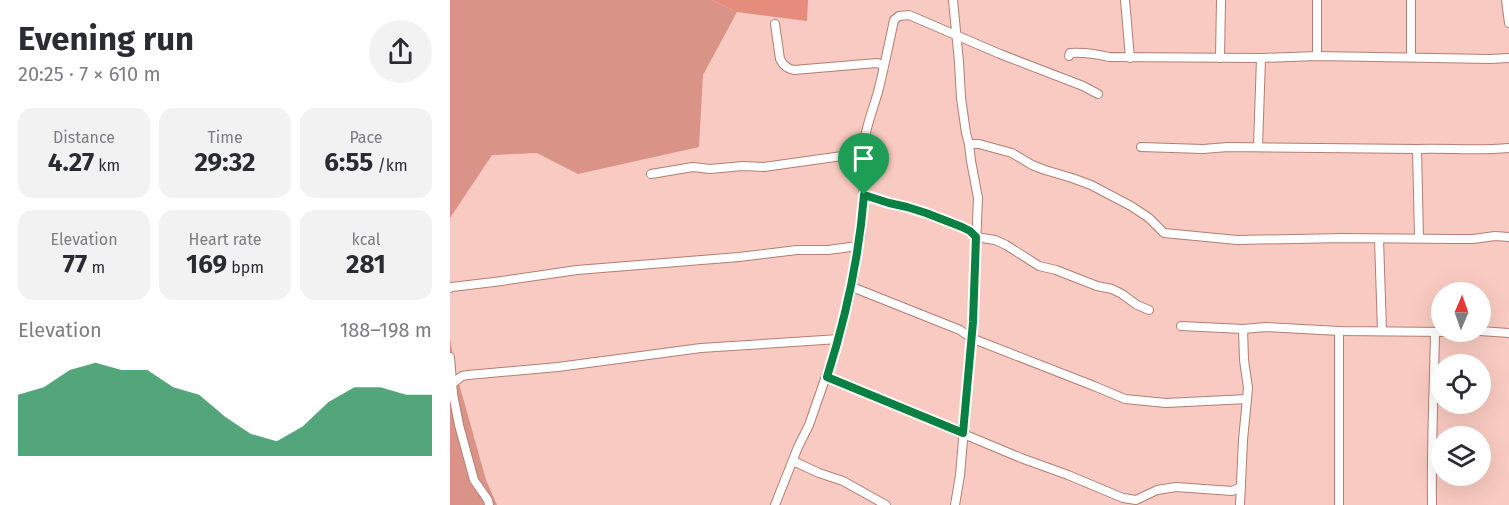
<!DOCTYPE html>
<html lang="en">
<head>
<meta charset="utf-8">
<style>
	:root { --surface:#fff; --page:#f2f2f3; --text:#2b2b33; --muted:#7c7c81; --accent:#0b8043 }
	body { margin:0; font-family:"Fira Sans",sans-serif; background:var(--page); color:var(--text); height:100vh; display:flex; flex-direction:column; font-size:22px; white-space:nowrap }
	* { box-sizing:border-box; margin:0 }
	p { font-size:20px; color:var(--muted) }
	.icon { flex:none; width:33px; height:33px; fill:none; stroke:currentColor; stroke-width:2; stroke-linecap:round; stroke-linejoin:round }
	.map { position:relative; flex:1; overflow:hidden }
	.details { display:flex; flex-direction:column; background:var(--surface); width:450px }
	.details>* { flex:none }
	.needle { width:39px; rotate:2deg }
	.buttons { position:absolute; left:981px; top:282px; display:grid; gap:12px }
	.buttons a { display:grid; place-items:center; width:60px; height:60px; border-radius:50%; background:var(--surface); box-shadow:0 6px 24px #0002; font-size:30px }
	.pin { position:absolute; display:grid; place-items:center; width:51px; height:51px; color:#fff; margin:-62px -26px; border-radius:50% 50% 50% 0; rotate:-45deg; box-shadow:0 0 6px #0007 }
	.pin .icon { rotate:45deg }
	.round { display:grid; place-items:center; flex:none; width:63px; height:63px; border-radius:32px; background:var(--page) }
	.summary { display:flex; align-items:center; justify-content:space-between; height:102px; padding:0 18px }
	h1 { font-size:33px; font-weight:700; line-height:45px }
	.figures { display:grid; grid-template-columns:repeat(3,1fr); gap:9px; height:102px; padding:6px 18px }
	.figures div { display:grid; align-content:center; border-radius:15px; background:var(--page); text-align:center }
	.figures b { font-size:26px; font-weight:700 }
	.figures small { font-size:16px; font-weight:400 }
	.figures p { font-size:16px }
	.chart { height:168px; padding:12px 18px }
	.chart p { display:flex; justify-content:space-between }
	.chart svg { width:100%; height:108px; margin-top:6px; fill:var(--accent); opacity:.7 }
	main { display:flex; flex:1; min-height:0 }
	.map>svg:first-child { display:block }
</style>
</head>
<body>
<main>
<section class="details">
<div class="summary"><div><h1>Evening run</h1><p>20:25 · 7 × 610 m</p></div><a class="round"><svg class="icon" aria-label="share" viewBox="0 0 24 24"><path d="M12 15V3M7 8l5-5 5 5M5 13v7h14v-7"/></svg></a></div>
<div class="figures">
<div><p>Distance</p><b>4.27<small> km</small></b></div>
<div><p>Time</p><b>29:32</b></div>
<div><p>Pace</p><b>6:55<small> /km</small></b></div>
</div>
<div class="figures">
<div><p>Elevation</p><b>77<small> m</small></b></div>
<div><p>Heart rate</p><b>169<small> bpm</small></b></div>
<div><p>kcal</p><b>281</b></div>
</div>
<div class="chart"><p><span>Elevation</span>188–198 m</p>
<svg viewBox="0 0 160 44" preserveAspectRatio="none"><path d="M0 44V19L10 16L20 9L30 6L40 9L50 9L60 16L70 19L80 28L90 35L100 38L110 32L120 22L130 16L140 16L150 19L160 19V44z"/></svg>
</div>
</section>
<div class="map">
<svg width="1059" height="505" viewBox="0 0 1059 505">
	<rect width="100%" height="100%" fill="#f9cac1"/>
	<!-- green -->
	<g fill="#d99387">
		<path d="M0,0H262L287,12L253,75L249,147L128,174L87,153L42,155L0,218Z"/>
		<path d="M0,338L6,373L36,480L47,505H0Z"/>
	</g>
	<!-- forest -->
	<path fill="#e58c7c" d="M262,0H358L357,21L287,12Z"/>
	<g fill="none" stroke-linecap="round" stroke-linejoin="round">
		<!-- street casing -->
		<g stroke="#b37e74" stroke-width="10">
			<g id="street">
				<path d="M503,0L509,62L511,98L516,133L519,144L521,161L528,198L523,322L510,475L505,505"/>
				<path d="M675,0L680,58"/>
				<path d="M867,0V56"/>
				<path d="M1056,0L1059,23"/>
				<path d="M325,24L330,59C333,65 337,69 344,70L427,63L433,65V68"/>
				<path d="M619,56L620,53C634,52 646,54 659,57L811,58"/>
				<path d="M961,57V0"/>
				<path d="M770,58L771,0"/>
				<path d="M519,144H529L562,153L582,165L595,170L622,178L641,185L681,206L699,218L714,233L787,240L893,238L1003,239H1023L1045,236L1059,237"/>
				<path d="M691,147L753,149L778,147L967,149C998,148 1028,151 1059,148"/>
				<path d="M808,147L811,58L867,56L1040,59L1059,58"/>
				<path d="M967,149L969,238"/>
				<path d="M201,174L243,167L260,169L293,166L314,167L392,156H408L413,158"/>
				<path d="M414,195L439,203L457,207L512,227L520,231L526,237L545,240L556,245L589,266L606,270L647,286L662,289L672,294L687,305L699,310"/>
				<path d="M929,239L932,331"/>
				<path d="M402,287L510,330L521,338L644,386L675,399L716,403L797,399"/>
				<path d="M0,288L2,287L44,282L127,270L289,257L347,250H378L408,246"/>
				<path d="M731,326L793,329L816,327L889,331L998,332"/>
				<path d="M889,331V505"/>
				<path d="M1030,331L1059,333"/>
				<path d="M0,357L3,394L9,425L24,480L38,500L39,505"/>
				<path d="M377,377L571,458L618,475L673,498L686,500L707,490L726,487L782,491L791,487"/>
				<path d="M3,383L12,376L18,375L108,367L251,348L389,339"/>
				<path d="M343,461L369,473L393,481L436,505"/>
				<path d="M325,505L348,447L359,425L389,339L403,282L408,246L411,235L415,165C409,143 422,113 428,92C434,68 439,44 444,20L449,16L459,15L550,54L633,86L648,94"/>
				<path d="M790,505L793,440L798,388L794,360L793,329"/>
				<path d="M982,505C981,447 984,390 985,332"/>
			</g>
		</g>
		<!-- street -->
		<use href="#street" stroke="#fff" stroke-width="8"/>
	</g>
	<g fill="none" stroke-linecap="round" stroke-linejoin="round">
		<!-- route casing -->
		<g stroke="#fff" stroke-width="12">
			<path id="route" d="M414,195L439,203L457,207L476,213L512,227L520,231L526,237L523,322L513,433L377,377C396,317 409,259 414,195Z"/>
		</g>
		<!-- route -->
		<use href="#route" stroke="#0b8043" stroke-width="8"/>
	</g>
</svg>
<div class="buttons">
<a><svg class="needle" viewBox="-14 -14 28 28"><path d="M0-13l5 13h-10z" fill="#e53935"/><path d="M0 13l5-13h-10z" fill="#7c7c81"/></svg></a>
<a><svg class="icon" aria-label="locate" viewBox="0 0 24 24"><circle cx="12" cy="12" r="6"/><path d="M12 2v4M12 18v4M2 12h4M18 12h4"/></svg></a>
<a><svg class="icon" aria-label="layers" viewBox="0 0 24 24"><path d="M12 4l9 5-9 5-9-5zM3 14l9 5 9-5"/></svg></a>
</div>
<div class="pin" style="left:414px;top:195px;background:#1e9e55"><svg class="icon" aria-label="arrive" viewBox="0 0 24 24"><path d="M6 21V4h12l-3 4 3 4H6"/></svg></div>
</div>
</main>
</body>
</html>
